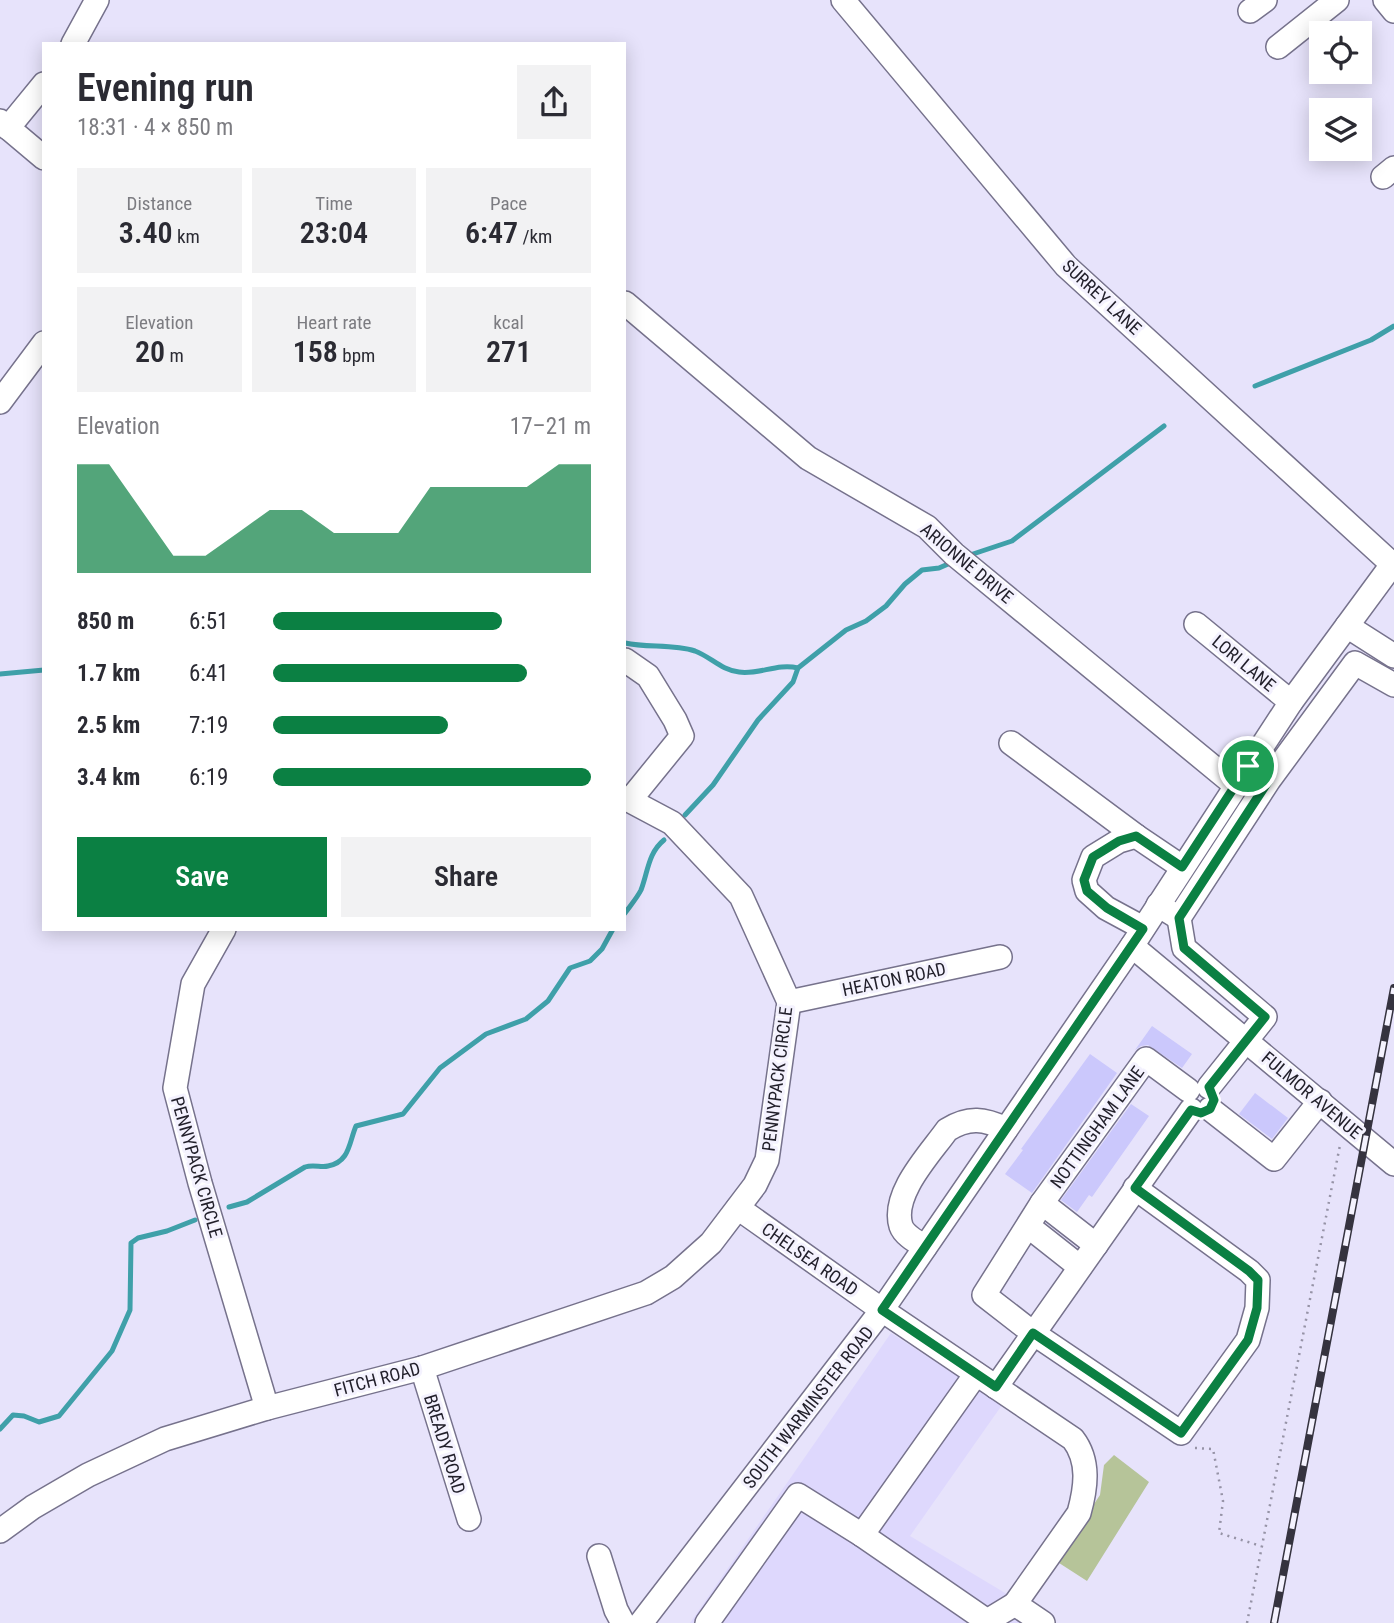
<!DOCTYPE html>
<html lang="en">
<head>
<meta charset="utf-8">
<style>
	:root { --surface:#fff; --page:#f2f2f3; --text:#2b2b33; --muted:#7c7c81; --accent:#0b8043 }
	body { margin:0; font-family:"Roboto Condensed",sans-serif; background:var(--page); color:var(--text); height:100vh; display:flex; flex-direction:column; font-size:26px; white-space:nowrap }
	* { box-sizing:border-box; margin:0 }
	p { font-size:23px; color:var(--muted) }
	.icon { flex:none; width:38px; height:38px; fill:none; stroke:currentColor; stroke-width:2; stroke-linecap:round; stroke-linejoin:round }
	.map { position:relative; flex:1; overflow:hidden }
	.sheet { position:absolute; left:42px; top:42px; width:584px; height:889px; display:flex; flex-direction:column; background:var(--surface); border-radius:0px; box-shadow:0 4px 18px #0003 }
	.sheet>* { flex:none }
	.buttons { position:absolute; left:1309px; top:21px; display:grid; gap:14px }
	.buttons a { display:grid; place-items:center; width:63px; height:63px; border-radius:0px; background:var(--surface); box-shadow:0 4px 18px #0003; font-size:35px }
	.pin { position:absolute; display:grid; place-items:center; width:60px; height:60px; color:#fff; margin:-30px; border:4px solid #fff; border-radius:50%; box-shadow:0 2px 7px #0007 }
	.round { display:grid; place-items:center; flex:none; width:74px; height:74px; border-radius:0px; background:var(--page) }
	.summary { display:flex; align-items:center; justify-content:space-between; height:119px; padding:0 35px }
	h1 { font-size:38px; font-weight:600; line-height:52px }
	.stats { display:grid; grid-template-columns:repeat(3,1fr); gap:10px; height:119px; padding:7px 35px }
	.stats div { display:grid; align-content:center; border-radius:0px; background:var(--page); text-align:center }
	.stats b { font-size:30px; font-weight:600 }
	.stats small { font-size:19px; font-weight:400 }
	.stats p { font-size:19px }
	.chart { height:196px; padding:14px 35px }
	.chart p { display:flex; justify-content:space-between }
	.chart svg { width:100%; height:126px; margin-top:7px; fill:var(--accent); opacity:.7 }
	.action { display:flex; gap:14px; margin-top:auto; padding:14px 35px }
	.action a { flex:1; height:80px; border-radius:0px; background:var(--accent); color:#fff; font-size:28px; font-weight:600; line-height:80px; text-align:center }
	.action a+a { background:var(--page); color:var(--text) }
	ul { padding:0 35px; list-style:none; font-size:23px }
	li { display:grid; grid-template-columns:112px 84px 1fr; align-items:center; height:52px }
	li i { height:18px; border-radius:9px; background:var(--accent) }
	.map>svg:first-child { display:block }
</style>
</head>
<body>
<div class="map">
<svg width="1394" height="1623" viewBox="0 0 1394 1623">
	<rect width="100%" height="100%" fill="#e7e3fb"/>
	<!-- built -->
	<path fill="#ded8fd" d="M891,1333L1002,1405L910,1536L1055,1623H690Z"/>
	<!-- green -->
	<path fill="#b6c499" d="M1114,1455L1149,1482L1087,1581L1056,1561L1100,1495L1104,1465Z"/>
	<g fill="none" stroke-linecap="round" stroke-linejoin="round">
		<!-- stream -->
		<g stroke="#3fa0a9" stroke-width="5">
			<path d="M1255,386L1371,340L1394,326"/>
			<path d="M967,556L1012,541L1164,426"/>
			<path d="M625,643C647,648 673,644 695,651C711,657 721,670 739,672C759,675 777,663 798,668"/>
			<path d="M0,674L44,670"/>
			<path d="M685,815L713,785L758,720L793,682L798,668L846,630L866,621L886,606L905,584L922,570L939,568L955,561"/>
			<path d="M625,913C630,906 637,898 641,890C648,872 648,853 664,840"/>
			<path d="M229,1207L247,1202L305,1167C314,1164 321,1168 328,1166C350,1162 349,1142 356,1126L403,1114L440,1068L486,1034L526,1019L548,1001L570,968L590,961L602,949L613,929"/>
			<path d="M0,1429L13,1415L24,1416L39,1422L59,1416L112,1351L130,1310L131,1243L138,1238L167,1231L195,1220"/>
		</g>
	</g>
	<!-- building -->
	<g fill="#cbc8fc">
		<path d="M1152,1026L1192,1054L1182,1068L1148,1045L1141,1046L1135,1050Z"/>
		<path d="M1090,1054L1117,1073L1032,1193L1005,1174L1023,1150L1021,1149Z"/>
		<path d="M1255,1093L1288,1118L1272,1139L1239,1114Z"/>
		<path d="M1131,1104L1149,1116L1092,1197L1089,1195L1077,1212L1061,1200Z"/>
	</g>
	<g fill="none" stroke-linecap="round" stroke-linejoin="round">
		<!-- minor casing -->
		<g stroke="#76728c" stroke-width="26">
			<g id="minor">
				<path d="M843,0L1066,266L1392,564"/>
				<path d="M1385,0L1394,11"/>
				<path d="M1250,11L1265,0"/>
				<path d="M73,44L97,0"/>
				<path d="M1278,47L1337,0"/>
				<path d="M0,121L44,158"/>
				<path d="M8,128L44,84"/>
				<path d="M1383,177L1394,168"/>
				<path d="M625,303L808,458L927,527L954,554L1235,785"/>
				<path d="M0,402L44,343"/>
				<path d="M1196,624L1291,702"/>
				<path d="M1347,626L1394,656"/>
				<path d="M625,660L648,676L675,720L682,736L630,800"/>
				<path d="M1011,743L1136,836"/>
				<path d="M1158,905L1179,918L1269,780L1355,663L1394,685"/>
				<path d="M1179,918L1184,948L1265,1017L1209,1087"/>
				<path d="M1143,928L1106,908L1087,891L1084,880L1093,857L1119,841L1136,836L1182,867"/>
				<path d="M224,929L193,984L175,1088L200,1183L267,1408"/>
				<path d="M1132,946L1394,1164"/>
				<path d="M789,1002L1000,957"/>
				<path d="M1210,1109L1274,1159L1320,1101"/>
				<path d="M1135,1188L1249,1271L1258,1280L1257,1308L1248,1340L1181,1433L1033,1333L984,1295L1042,1203L1146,1059L1188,1090"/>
				<path d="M1042,1203L1096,1245"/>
				<path d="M738,1208L882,1310L1073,1439C1090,1461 1086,1488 1079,1513L1015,1604L1043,1623"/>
				<path d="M1028,1226L1080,1267"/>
				<path d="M925,1247C917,1242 904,1235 901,1226C891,1194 930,1154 947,1130C969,1116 985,1119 1006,1129"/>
				<path d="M422,1368L469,1519"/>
				<path d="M996,1387L1191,1110"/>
				<path d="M0,1531L33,1507L88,1475L165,1439L267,1408L422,1368L646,1293L673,1277L711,1243L755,1185L767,1160L789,1002L741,896L672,823L625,798"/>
				<path d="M862,1535L987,1621L1015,1604"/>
				<path d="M599,1556L616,1610L623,1623"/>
				<path d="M641,1623L882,1310L1132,946L1291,702L1394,562"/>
				<path d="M707,1623L798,1495L862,1535L976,1374"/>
			</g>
		</g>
		<!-- path -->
		<g stroke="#9693a6" stroke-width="2.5" stroke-dasharray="2 5" stroke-linecap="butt">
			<path d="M1195,1448L1213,1449L1223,1501L1219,1533L1261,1546"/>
			<path d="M1247,1623L1340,1145"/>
		</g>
		<!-- minor -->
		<use href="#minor" stroke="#fff" stroke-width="23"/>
		<!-- rail casing -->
		<g stroke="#35333f" stroke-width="8">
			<path id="rail" d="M1274,1623L1394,988"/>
		</g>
		<!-- rail -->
		<use href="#rail" stroke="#f4f2fe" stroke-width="5" stroke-dasharray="16" stroke-linecap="butt"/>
	</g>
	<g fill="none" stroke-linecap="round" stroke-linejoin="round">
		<!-- route casing -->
		<g stroke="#fff" stroke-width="14">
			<path id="route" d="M1248,766L1269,780L1179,918L1184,948L1265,1017L1209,1087L1214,1100L1210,1109L1201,1113L1191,1110L1135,1188L1249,1271L1258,1280L1257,1308L1248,1340L1181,1433L1033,1333L996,1387L882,1310L1143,929L1107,908L1087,891L1084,880L1093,857L1119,841L1136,836L1182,867Z"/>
		</g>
		<!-- route -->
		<use href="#route" stroke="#0b8043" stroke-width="9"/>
	</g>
	<g text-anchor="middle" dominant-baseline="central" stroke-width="6" stroke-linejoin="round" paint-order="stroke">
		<!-- street labels -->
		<g font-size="18" fill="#211f2a" stroke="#f4f2fe">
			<text transform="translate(1102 297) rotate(43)">SURREY LANE</text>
			<text transform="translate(967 563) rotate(40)">ARIONNE DRIVE</text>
			<text transform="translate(1244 663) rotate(40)">LORI LANE</text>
			<text transform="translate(894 979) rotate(-12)">HEATON ROAD</text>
			<text transform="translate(777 1079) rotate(-83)">PENNYPACK CIRCLE</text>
			<text transform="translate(1312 1095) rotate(40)">FULMOR AVENUE</text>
			<text transform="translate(1097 1127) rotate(-54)">NOTTINGHAM LANE</text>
			<text transform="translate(197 1167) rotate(74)">PENNYPACK CIRCLE</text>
			<text transform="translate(810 1259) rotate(35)">CHELSEA ROAD</text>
			<text transform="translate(377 1379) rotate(-15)">FITCH ROAD</text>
			<text transform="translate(808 1407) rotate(-52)">SOUTH WARMINSTER ROAD</text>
			<text transform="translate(445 1444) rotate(73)">BREADY ROAD</text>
		</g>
	</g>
</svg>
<div class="buttons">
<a><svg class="icon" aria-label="locate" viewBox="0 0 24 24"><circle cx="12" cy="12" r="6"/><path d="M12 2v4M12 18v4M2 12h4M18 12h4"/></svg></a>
<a><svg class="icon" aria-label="layers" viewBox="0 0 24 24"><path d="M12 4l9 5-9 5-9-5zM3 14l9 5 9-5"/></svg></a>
</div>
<div class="pin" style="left:1248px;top:766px;background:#1e9e55"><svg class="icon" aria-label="arrive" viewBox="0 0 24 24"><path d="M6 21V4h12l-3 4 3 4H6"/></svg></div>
<section class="sheet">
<div class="summary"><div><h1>Evening run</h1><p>18:31 · 4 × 850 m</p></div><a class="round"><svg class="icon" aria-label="share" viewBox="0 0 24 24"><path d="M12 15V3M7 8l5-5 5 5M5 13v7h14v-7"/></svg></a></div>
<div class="stats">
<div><p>Distance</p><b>3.40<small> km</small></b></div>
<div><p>Time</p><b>23:04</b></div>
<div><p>Pace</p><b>6:47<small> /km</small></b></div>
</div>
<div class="stats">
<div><p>Elevation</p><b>20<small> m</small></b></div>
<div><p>Heart rate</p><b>158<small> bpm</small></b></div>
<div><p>kcal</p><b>271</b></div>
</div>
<div class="chart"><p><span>Elevation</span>17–21 m</p>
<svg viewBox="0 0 160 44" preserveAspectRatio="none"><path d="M0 44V6L10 6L20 22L30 38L40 38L50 30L60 22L70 22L80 30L90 30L100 30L110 14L120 14L130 14L140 14L150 6L160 6V44z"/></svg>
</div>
<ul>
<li><b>850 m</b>6:51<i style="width:72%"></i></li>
<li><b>1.7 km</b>6:41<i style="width:80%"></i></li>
<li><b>2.5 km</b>7:19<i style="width:55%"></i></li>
<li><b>3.4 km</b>6:19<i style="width:100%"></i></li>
</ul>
<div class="action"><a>Save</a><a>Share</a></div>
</section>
</div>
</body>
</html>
